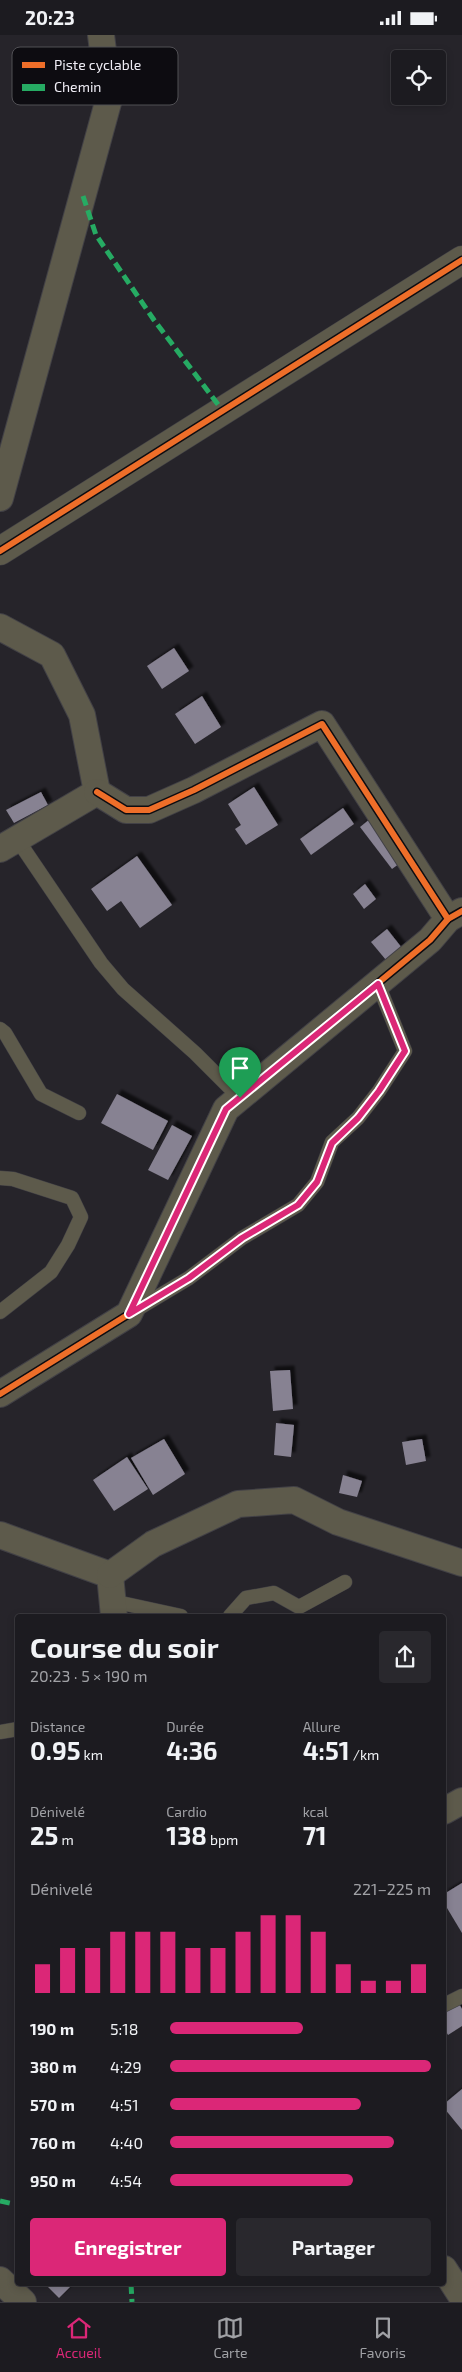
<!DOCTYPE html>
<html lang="fr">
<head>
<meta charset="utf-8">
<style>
	:root { --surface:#1c1b20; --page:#29282d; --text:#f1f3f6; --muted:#a0a1a5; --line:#3a393e; --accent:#db2777 }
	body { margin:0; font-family:"Exo 2",sans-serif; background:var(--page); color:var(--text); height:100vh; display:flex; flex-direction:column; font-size:19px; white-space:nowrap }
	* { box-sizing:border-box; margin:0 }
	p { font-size:16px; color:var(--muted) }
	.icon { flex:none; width:28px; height:28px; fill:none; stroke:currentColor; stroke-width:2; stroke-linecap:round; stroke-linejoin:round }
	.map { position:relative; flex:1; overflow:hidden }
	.side { position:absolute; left:15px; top:1579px; width:431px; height:672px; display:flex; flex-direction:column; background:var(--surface); border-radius:5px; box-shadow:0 2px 8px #0003,0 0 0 1px var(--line) }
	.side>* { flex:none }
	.controls { position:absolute; left:391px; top:15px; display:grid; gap:10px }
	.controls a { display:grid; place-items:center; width:55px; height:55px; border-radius:5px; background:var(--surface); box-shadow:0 2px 8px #0003,0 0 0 1px var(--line); font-size:25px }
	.pin { position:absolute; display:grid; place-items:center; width:42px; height:42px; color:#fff; margin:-51px -21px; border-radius:50% 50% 50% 0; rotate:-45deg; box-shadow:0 0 5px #0007 }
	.pin .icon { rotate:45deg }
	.round { display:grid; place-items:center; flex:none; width:52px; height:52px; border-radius:5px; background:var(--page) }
	.headline { display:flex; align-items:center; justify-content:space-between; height:85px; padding:0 15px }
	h1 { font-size:28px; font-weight:700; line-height:38px }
	.metrics { display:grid; grid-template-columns:repeat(3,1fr); gap:8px; height:85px; padding:5px 15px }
	.metrics div { display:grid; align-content:center }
	.metrics b { font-size:25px; font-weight:700 }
	.metrics small { font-size:14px; font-weight:400 }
	.metrics p { font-size:14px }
	.chart { height:140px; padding:10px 15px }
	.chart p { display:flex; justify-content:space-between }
	.chart svg { width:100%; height:90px; margin-top:5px; stroke:var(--accent); stroke-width:6 }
	.button { display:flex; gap:10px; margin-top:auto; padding:10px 15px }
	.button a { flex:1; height:58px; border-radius:5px; background:var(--accent); color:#fff; font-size:20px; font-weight:700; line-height:58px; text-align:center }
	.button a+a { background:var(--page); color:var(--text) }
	ul { padding:0 15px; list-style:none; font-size:16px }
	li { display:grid; grid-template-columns:80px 60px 1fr; align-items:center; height:38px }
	li i { height:12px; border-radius:6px; background:var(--accent) }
	.status { display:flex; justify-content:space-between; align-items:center; height:35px; padding:0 25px; background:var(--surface); direction:ltr }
	.status svg { height:14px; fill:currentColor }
	.dock { display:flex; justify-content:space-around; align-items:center; height:70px; border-top:1px solid var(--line); background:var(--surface); font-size:14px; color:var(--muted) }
	.dock a { display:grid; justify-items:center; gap:2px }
	.dock .current { color:var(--accent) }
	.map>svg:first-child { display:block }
</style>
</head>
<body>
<div class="status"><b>20:23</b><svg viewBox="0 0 49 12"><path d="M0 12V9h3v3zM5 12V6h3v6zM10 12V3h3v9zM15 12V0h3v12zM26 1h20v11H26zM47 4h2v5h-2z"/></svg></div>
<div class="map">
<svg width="462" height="2267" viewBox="0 0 462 2267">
	<defs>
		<filter id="shadow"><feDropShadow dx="4.5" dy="-4.5" stdDeviation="1" flood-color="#0009"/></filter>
	</defs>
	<rect width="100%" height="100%" fill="#26242a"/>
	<!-- building -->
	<g fill="#878292" filter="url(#shadow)">
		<path d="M174,613L189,636L162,654L147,631Z"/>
		<path d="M202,661L221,692L195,709L175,679Z"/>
		<path d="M254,752L278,790L246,810L235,794L241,790L228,769Z"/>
		<path d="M41,757L48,770L14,788L6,775Z"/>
		<path d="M343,773L354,789L311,820L300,804Z"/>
		<path d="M375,780L407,823L392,834L360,792Z"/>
		<path d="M137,821L172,870L140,893L121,866L107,876L91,854Z"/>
		<path d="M365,849L376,864L364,874L353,859Z"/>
		<path d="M387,894L402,913L386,925L371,907Z"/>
		<path d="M117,1059L168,1086L153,1115L101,1088Z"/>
		<path d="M172,1090L192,1101L168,1145L148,1135Z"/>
		<path d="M290,1335L293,1374L273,1376L270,1336Z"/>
		<path d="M276,1388L294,1390L291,1422L274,1420Z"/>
		<path d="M164,1404L185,1439L153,1460L131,1423Z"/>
		<path d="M422,1404L426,1426L406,1430L402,1407Z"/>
		<path d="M127,1422L148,1454L114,1476L93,1445Z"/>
		<path d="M343,1440L362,1446L357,1462L339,1458Z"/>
		<path d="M462,1848V1898L444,1868V1859Z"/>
		<path d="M458,1967L462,1974V1991L448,2000L444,1993V1976Z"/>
		<path d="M462,2054V2095L444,2073V2069Z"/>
		<path d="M45,2249H73L59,2263Z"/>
	</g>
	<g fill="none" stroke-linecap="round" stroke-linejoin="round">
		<!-- service casing -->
		<g stroke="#424146" stroke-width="15">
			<g id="service">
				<path d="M17,804L101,928L123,954L195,1018L240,1063"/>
				<path d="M0,994L5,998L41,1059L79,1078"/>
				<path d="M0,1143L13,1144L72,1163L81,1182L68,1210L51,1237L0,1277"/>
				<path d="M134,1276L189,1243L242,1203L298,1170L317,1147L332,1107L358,1083L379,1056L405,1016L378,949"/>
				<path d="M112,1566L181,1581"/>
				<path d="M230,1581L246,1563L274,1558L299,1572L345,1547"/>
				<path d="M0,1697L18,1694"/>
				<path d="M444,1970L462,1961"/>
			</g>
		</g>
		<!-- minor casing -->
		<g stroke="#424146" stroke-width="28">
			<g id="minor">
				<path d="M0,463L109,64L101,0"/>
				<path d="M0,592L52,620L82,680L97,757L0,814"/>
				<path d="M97,757L126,775H149L194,755L322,689L448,884"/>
				<path d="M0,1359L129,1279L226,1074L430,905L448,884L462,876"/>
				<path d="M0,1500L110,1540L114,1581"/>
				<path d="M110,1540L153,1509L238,1469L294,1465L338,1487L462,1528"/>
				<path d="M444,1776L462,1766"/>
				<path d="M444,2234L462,2262"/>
				<path d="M0,2245L23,2267"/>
			</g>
		</g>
		<!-- tertiary casing -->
		<g stroke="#424146" stroke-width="29">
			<path id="tertiary" d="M0,516L462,225"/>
		</g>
		<!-- service -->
		<use href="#service" stroke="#5d5a4b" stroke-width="14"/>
		<!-- minor -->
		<use href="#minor" stroke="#5d5a4b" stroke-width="26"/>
		<!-- tertiary -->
		<use href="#tertiary" stroke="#5d5a4b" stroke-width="28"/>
		<!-- quiet -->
		<g stroke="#26ab63" stroke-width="5" stroke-dasharray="10 5" stroke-linecap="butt">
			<path d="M83,161L96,200L154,285L223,376"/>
			<path d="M0,2166L18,2170"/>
			<path d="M131,2249L132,2267"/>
		</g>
		<!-- cycleway casing -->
		<g stroke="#0d0c11" stroke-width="9">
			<g id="cycleway">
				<path d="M0,516L462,225"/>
				<path d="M97,757L126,775H149L194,755L322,689L448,884"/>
				<path d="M0,1359L129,1279L226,1074L430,905L448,884L462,876"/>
			</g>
		</g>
		<!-- cycleway -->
		<use href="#cycleway" stroke="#ee6e29" stroke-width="6"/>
	</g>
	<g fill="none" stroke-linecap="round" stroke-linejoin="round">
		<!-- route casing -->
		<g stroke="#fff" stroke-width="10">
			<path id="route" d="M378,949L405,1016L379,1056L358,1083L332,1108L317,1147L298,1170L242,1203L189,1243L129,1279L226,1074Z"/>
		</g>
		<!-- route -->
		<use href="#route" stroke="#db2777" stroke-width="6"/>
	</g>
	<!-- legend -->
	<rect x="12" y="12" width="166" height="58" rx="8" fill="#0d0c11" stroke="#515055" stroke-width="1"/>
	<rect x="22" y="27" width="23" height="6" fill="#ee6e29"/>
	<rect x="22" y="49" width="23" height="7" fill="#26ab63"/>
	<g font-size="14" fill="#efedf5">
		<text x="54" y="35">Piste cyclable</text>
		<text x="54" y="57">Chemin</text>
	</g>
</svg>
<div class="controls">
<a><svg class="icon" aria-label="locate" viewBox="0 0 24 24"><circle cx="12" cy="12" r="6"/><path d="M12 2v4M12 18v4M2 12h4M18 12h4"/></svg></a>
</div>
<div class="pin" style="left:240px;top:1063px;background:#1e9e55"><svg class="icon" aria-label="arrive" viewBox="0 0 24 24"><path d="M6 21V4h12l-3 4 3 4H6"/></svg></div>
<section class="side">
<div class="headline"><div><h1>Course du soir</h1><p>20:23 · 5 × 190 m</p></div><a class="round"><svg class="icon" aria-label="share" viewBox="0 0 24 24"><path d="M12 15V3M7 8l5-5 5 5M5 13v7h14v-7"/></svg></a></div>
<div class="metrics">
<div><p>Distance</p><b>0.95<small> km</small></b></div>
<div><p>Durée</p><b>4:36</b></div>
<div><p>Allure</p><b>4:51<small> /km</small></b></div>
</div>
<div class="metrics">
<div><p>Dénivelé</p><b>25<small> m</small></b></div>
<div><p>Cardio</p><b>138<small> bpm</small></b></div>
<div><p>kcal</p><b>71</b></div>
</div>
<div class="chart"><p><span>Dénivelé</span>221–225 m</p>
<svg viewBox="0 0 160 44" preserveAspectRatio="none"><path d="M5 44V30M15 44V22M25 44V22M35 44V14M45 44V14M55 44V14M65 44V22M75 44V22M85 44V14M95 44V6M105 44V6M115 44V14M125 44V30M135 44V38M145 44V38M155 44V30"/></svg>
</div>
<ul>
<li><b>190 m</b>5:18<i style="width:51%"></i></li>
<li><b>380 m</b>4:29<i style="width:100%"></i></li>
<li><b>570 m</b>4:51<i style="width:73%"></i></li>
<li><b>760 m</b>4:40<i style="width:86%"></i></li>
<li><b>950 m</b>4:54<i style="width:70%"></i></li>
</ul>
<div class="button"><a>Enregistrer</a><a>Partager</a></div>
</section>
</div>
<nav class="dock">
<a class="current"><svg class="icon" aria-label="home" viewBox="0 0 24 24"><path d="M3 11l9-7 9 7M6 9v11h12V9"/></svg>Accueil</a>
<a><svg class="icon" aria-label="map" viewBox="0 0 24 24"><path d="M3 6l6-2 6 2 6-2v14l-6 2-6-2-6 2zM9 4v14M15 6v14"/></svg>Carte</a>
<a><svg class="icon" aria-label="saved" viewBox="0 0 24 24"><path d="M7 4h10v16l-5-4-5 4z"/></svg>Favoris</a>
</nav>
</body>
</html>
